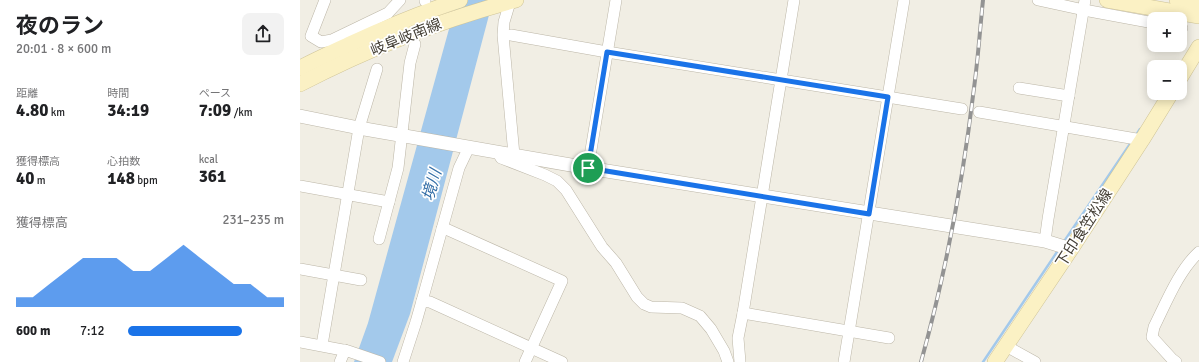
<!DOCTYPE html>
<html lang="ja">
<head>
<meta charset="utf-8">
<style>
	:root { --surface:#fff; --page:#f2f2f2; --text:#202124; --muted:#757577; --accent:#1a73e8 }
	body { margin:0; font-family:Signika,"Noto Sans JP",sans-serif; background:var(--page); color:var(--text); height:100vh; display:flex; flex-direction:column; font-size:15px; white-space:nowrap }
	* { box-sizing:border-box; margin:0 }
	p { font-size:13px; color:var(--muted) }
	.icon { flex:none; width:22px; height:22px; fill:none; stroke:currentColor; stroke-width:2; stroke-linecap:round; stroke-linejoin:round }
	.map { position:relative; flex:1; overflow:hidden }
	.details { display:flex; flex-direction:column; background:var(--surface); width:300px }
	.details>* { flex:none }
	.buttons { position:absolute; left:847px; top:12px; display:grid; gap:8px }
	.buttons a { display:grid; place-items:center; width:40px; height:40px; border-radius:8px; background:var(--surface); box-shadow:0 2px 10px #0003; font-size:20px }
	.pin { position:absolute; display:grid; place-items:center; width:34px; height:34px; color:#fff; margin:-17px; border:2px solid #fff; border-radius:50%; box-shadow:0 1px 4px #0007 }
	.round { display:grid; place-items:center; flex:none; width:42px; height:42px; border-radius:8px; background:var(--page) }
	.head { display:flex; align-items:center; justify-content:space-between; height:68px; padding:0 16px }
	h1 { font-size:22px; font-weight:700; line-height:30px }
	.stats { display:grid; grid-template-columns:repeat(3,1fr); gap:6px; height:68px; padding:4px 16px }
	.stats div { display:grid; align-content:center }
	.stats b { font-size:17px; font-weight:700 }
	.stats small { font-size:11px; font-weight:400 }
	.stats p { font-size:11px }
	.chart { height:112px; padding:8px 16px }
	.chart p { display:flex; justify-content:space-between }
	.chart svg { width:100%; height:72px; margin-top:4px; fill:var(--accent); opacity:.7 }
	ul { padding:0 16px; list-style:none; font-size:13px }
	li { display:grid; grid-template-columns:64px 48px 1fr; align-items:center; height:30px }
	li i { height:10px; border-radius:5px; background:var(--accent) }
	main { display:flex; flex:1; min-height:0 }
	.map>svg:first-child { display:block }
</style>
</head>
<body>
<main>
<section class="details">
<div class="head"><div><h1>夜のラン</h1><p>20:01 · 8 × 600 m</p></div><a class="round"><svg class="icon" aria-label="share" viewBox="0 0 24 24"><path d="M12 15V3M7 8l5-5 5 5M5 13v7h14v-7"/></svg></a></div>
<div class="stats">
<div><p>距離</p><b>4.80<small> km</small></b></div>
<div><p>時間</p><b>34:19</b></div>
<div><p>ペース</p><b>7:09<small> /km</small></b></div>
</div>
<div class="stats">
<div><p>獲得標高</p><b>40<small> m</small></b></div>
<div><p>心拍数</p><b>148<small> bpm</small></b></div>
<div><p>kcal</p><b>361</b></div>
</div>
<div class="chart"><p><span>獲得標高</span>231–235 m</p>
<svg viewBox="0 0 160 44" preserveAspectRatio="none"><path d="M0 44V38L10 38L20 30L30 22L40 14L50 14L60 14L70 22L80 22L90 14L100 6L110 14L120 22L130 30L140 30L150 38L160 38V44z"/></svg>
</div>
<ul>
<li><b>600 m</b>7:12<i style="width:73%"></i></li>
</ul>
</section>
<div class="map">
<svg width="899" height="362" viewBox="0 0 899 362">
	<rect width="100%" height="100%" fill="#f1eee4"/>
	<!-- water -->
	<path fill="#a3c9eb" d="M157,0H193L110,314L92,362H54L68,323Z"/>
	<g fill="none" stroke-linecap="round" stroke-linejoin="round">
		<!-- stream -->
		<g stroke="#a3c9eb" stroke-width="2.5">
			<path d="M836,135L840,129"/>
			<path d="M763,243L832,141"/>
			<path d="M683,362L759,249"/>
		</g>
		<!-- minor casing -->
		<g stroke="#bcb6a7" stroke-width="12">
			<g id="minor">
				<path d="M25,0L11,36L21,42L32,40L88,13L100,0"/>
				<path d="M494,0L443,313L589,338"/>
				<path d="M738,0L784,10L854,23"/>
				<path d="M125,1V0"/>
				<path d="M210,2L204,22L203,35L214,155"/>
				<path d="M880,27L882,28"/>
				<path d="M211,35L307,52L662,109"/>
				<path d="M719,88L769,96"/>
				<path d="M679,112L842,140"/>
				<path d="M198,153L201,158L245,175L257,181L266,190L302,247L316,263L337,297L344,304L351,307L382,308L400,316L411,329L424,351L428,362"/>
				<path d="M288,168L316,0"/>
				<path d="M0,186L89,202"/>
				<path d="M142,229L159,168L169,147"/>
				<path d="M79,239L98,168L110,63L115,44"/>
				<path d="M745,241L748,219L785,0"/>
				<path d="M0,269L61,280"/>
				<path d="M122,301L142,229H146L262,281L225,362"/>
				<path d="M0,342L48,351L80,362"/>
				<path d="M22,345L59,128L77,69"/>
				<path d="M706,346L735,362"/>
				<path d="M40,362L45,350"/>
				<path d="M103,362L116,322L122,301L130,302L262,362"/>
				<path d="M440,362L438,338L443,313"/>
				<path d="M544,362L604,0"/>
				<path d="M876,362L872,359L852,337L854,327C866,303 879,270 899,252"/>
			</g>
		</g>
		<!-- tertiary casing -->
		<g stroke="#bcb6a7" stroke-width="14">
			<path id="tertiary" d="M0,116L59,128L288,168L745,241L771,249"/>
		</g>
		<!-- secondary casing -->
		<g stroke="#cec396" stroke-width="16">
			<g id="secondary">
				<path d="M807,0L899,16"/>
				<path d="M877,0L899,4"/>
				<path d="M0,68C17,59 35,51 52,43C87,27 123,12 160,0"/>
				<path d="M880,78L899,47"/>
				<path d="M0,84C69,48 141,20 216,0"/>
				<path d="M695,362L771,249L842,140L871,93"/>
			</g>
		</g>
		<!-- minor -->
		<use href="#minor" stroke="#fff" stroke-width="11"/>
		<!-- tertiary -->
		<use href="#tertiary" stroke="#fff" stroke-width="13"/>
		<!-- secondary -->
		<use href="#secondary" stroke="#fbf1c4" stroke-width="15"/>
		<!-- rail casing -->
		<g stroke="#939393" stroke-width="4">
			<path id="rail" d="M621,362C646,272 663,180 674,88C678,59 680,29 683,0"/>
		</g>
		<!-- rail -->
		<use href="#rail" stroke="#fff" stroke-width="2.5" stroke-dasharray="8" stroke-linecap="butt"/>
	</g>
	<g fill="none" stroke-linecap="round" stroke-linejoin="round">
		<!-- route casing -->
		<g stroke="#fff" stroke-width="8">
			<path id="route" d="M307,52L588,97L569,214L288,168Z"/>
		</g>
		<!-- route -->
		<use href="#route" stroke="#1a73e8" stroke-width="5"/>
	</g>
	<g text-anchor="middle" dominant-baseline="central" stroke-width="3.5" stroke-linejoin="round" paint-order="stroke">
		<!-- street labels -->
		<g font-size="15" fill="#433e34" stroke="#fff">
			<text transform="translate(106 37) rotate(-22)">岐阜岐南線</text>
			<text transform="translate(784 228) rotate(-57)">下印食笠松線</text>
		</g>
		<!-- water labels -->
		<g font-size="16" font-style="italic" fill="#356fa7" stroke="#fff">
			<text transform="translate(132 185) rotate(-74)">境川</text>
		</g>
	</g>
</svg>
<div class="buttons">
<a>+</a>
<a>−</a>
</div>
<div class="pin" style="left:288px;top:168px;background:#1e9e55"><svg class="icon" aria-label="arrive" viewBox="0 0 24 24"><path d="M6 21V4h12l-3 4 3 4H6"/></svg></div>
</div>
</main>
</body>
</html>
